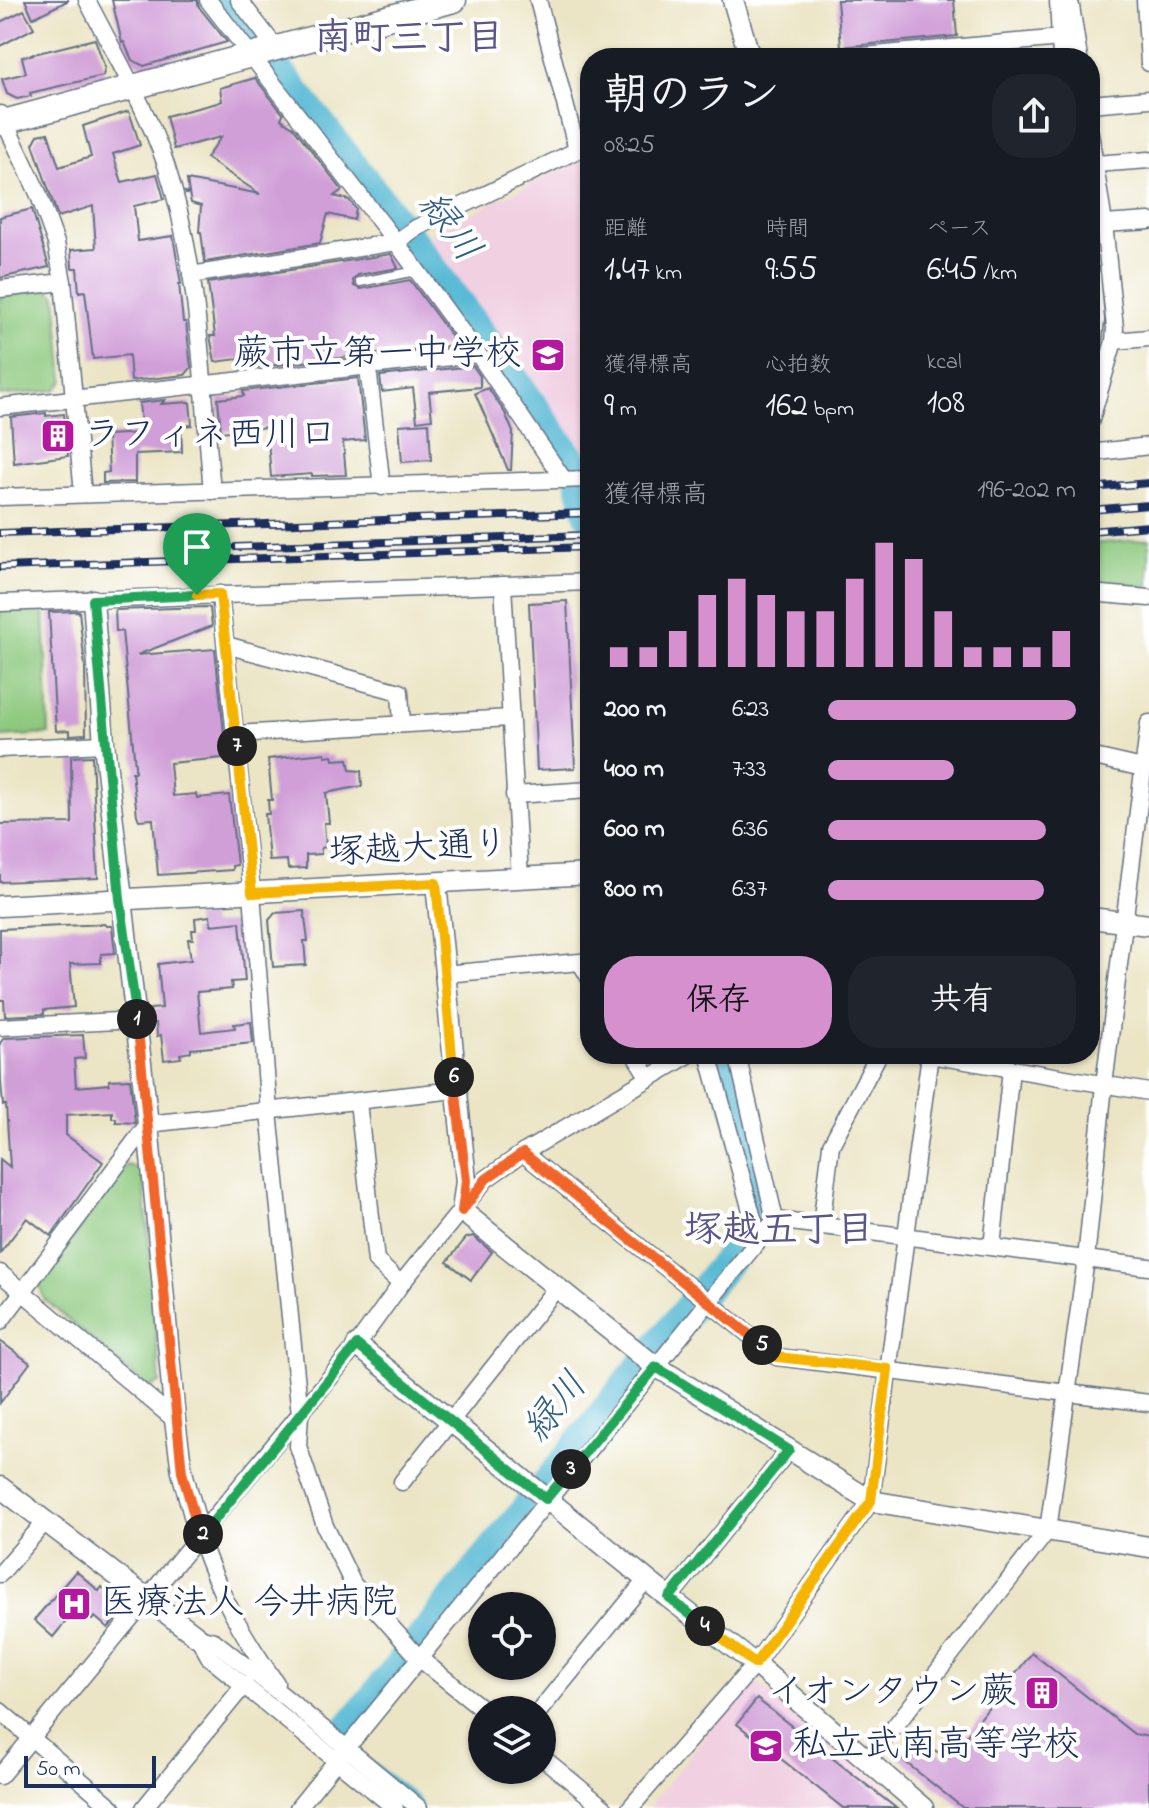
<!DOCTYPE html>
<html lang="ja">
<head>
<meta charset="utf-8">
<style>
	:root { --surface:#171b24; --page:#20242c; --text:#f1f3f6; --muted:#9ea1a6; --accent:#d690ce }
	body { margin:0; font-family:"Indie Flower","Klee One",sans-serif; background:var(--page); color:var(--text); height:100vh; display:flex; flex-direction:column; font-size:30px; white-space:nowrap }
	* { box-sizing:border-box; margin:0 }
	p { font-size:26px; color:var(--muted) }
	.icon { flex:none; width:44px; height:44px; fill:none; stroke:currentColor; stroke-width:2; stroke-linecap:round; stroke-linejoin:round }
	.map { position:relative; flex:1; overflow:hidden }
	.sheet { position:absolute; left:580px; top:48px; width:520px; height:1016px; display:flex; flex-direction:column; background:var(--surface); border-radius:32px; box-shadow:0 2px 6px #0004 }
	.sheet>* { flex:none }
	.tools { position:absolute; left:468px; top:1592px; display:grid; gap:16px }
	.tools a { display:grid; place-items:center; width:88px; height:88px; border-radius:50%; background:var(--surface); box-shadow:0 2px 6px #0004; font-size:40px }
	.scale { position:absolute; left:24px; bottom:20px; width:132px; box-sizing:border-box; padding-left:8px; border:4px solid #1b2f5e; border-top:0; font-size:22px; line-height:28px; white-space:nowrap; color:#1b2f5e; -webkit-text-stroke:6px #fff; paint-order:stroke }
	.pin { position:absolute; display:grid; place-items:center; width:68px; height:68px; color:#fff; margin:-82px -34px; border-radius:50% 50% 50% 0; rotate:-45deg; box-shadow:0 0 8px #0007 }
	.pin .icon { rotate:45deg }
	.km { position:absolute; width:40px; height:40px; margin:-20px; border-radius:50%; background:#222; color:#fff; font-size:22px; line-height:40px; text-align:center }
	.round { display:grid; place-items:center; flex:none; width:84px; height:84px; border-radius:32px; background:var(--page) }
	.headline { display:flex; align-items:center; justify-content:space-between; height:136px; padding:0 24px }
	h1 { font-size:44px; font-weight:600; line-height:60px }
	.stats { display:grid; grid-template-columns:repeat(3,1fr); gap:12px; height:136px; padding:8px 24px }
	.stats div { display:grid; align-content:center }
	.stats b { font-size:34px; font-weight:600 }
	.stats small { font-size:22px; font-weight:400 }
	.stats p { font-size:22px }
	.chart { height:224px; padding:16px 24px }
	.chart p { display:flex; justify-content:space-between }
	.chart svg { width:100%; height:144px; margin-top:8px; stroke:var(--accent); stroke-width:6 }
	.primary-button { display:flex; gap:16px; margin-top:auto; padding:16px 24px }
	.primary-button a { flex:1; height:92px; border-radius:32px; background:var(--accent); color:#111; font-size:32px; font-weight:600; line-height:92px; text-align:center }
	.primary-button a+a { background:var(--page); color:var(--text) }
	ul { padding:0 24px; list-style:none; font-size:26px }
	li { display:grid; grid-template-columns:128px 96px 1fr; align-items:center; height:60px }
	li i { height:20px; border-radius:10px; background:var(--accent) }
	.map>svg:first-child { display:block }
</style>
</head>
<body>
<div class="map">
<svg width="1149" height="1808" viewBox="0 0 1149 1808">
	<rect width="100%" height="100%" fill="#fff"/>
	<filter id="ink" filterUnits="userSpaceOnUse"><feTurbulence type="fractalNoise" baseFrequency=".0125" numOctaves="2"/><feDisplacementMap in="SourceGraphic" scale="16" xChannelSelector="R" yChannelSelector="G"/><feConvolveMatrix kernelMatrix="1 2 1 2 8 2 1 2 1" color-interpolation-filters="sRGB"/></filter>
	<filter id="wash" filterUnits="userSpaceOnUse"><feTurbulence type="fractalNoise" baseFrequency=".006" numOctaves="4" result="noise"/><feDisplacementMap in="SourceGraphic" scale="32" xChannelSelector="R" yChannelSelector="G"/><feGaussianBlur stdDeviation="1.8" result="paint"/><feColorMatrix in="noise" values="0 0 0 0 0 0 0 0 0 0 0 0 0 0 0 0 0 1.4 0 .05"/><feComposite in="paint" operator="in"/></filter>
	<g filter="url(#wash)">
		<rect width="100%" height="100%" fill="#ebe5c5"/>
		<!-- built -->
		<g fill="#f1d0e2">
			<path d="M590,156V471L420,238Z"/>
			<path d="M755,1681L912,1808H648L746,1684Z"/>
		</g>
		<!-- green -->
		<g fill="#8bc77b" stroke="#537b6c" stroke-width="2">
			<path d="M45,288L56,295L64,381L55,390L0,396V297Z"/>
			<path d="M1149,539V587L1090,582V544Z"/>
			<path d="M44,609L49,734L0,737V611Z"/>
			<path d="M127,1165L143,1170L160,1383L148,1388L44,1299L39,1283Z"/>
		</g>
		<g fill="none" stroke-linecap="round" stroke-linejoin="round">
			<!-- river -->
			<g stroke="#56b9d4" stroke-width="32">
				<path d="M223,0L417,249L517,385L579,472L590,515"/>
				<path d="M406,1808L345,1759L339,1747L348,1730L762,1218L725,1054"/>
			</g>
		</g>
		<g id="blocks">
			<!-- building -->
			<g fill="#d09fd8">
				<path d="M25,0H69L33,18Z"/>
				<path d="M112,0H197L199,7L227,42L144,66L132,60L124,42L122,43Z"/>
				<path d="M837,0H954L957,36L841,47Z"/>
				<path d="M24,10L34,28L0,46V22Z"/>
				<path d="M95,39L105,68L103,76L30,93L31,96L17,99L7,94L2,79L26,73L22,57Z"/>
				<path d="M255,78L283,114L281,119L293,127L342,190L334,196L349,200L356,209L354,220L328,214L320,243L205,262L201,232H199L201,206L191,203L189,193L186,194L185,192L189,193L187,180L260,194L206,158L221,137L174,149L166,116L217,103L222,101L220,88Z"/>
				<path d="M129,111L140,145L113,154L122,182L157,174L164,199L134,206L138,241L173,236L181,284H179L183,322H186L191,368L185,375L131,381L129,355L93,359L85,291L79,292L77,268H72L71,250L96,248L93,206L58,217L33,144L38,135L48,133L59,167L91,157L83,126Z"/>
				<path d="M32,209L49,267L0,278V217Z"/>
				<path d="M391,254L398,268L358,275L353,280L354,286L361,289L410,280L458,345L240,369L238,359L215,362L210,336H215L208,283Z"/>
				<path d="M473,366L480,376V387L429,392L432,419L417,421L413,388L382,392L380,376Z"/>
				<path d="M358,378L365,440L343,442L346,475L312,476V474L271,477L267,427L221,432L218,399L244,396L243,391Z"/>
				<path d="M488,388L505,413L513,432L511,470H508L475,393Z"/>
				<path d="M165,400L161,404L190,402L192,425L181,426L182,452L135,454V482L103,483V473L109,472L107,435L142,433L139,403Z"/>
				<path d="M46,413V416L64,414L68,456L14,463L11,417Z"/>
				<path d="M429,423L431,460L402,462L399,425Z"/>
				<path d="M567,601L575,768L537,770L529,603Z"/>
				<path d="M207,607L210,608L212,626L137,655L215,649L226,752L222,753V758L170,763L173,796L196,794L197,798L229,795L237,865L232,866V870L158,875L153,819L139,820L137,815L132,772H135V766L122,631H116L115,610Z"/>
				<path d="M79,611L85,667L86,734L70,735V730L56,731L49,612Z"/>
				<path d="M325,753V756L332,755L333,760L348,759L350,770L361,771L362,786L326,793L329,823H324L326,847L321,848V854L306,855V868L288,869L287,860L269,861L265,814H269L268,800H272L268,759Z"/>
				<path d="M92,756L98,878L0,882V824L72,823L71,757Z"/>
				<path d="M304,911L308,941H304L306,965L273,967L269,920L275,913Z"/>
				<path d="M210,916L211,925L240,922L245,981L231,982L232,989L197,992L201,1032L235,1028L234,1024L251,1022L253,1043L191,1049V1052L180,1054L181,1058L164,1060L161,1035L157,1036L156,1023H152L150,1009L162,1008L158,964L191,960L188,939H193L192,930H196L195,918Z"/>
				<path d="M105,924L106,926H112L115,953L101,954V963L70,964L74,1007L44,1010V1014L5,1016L4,1000H0V929Z"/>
				<path d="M83,1035L85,1058L74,1059L76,1087L109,1084V1080L130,1079L135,1123L116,1122V1118H112V1112L66,1115V1135L103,1162L51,1236L27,1218L0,1253V1159L10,1167L6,1105H3L1,1082L0,1043L4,1038Z"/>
				<path d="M473,1236L492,1252L471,1280L447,1262L466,1238Z"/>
				<path d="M0,1341L30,1363L0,1403Z"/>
				<path d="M76,1571L99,1591L102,1587L126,1607L108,1628L95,1617L92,1620L77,1608L53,1637L34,1620Z"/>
				<path d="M1032,1653L1134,1734L1149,1737V1808H963L899,1757L915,1740L949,1758Z"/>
				<path d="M757,1699L896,1808H843L737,1724Z"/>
			</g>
		</g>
	</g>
	<g filter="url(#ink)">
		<use href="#blocks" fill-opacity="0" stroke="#646f82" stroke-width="2"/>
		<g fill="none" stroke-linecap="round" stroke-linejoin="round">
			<!-- service casing -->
			<g stroke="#646f82" stroke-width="11">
				<path id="service" d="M360,282L417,271"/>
			</g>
			<!-- minor casing -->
			<g stroke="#646f82" stroke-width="19">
				<g id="minor">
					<path d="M87,0C114,53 147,109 166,165C200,269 202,383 212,491"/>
					<path d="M208,0L396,242L478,354L564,480"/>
					<path d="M239,0L276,48"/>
					<path d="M538,0L577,150"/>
					<path d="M1065,0L1071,6L1079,58"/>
					<path d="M1145,0L1149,63"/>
					<path d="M842,58L1061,38"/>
					<path d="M1090,104L1149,99"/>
					<path d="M1,114L38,193L56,243L63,282L83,494"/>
					<path d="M1090,133L1104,224L1115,328L1114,341L1090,423"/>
					<path d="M1095,164L1149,160"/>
					<path d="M1104,224L1149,221"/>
					<path d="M191,275L396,242L416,228L590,144"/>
					<path d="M0,289L63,282"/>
					<path d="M1114,341L1149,338"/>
					<path d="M368,368L382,487"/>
					<path d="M0,407L478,354"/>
					<path d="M1090,453L1149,446"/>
					<path d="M0,497L590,479"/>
					<path d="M503,585L520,878"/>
					<path d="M1090,593L1149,598"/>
					<path d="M220,594L252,893L269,1112L300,1414L298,1446L325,1526L353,1584L419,1658L484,1710"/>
					<path d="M0,603L590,582"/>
					<path d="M226,645L400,692L402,724"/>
					<path d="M236,734L510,718"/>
					<path d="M0,749L104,744"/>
					<path d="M1090,756L1143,768"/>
					<path d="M514,795L590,790"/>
					<path d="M444,974L580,962L590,979"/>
					<path d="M0,1027L137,1020"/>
					<path d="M634,1054L649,1078"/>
					<path d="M708,1054L759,1240"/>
					<path d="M924,1054L1149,1092"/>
					<path d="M358,1102L376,1261L401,1284"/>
					<path d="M523,1153L777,1357L1149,1403"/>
					<path d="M775,1220L1149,1267"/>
					<path d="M821,1226L831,1145L879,1054"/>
					<path d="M992,1247L1011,1069"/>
					<path d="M0,1273L175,1420"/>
					<path d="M0,1322L148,1124L455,1090"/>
					<path d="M402,1482L558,1286"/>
					<path d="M200,1537C218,1593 243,1636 276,1683"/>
					<path d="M0,1574L45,1522"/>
					<path d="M669,1598L789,1450"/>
					<path d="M198,1637L214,1641L286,1698L419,1808"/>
					<path d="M198,1637L210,1658L395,1808"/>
					<path d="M540,1710L646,1580"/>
					<path d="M0,1711L113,1808"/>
					<path d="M542,1757L604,1808"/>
					<path d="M867,1762L1048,1530L1086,1259L1104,1085L1149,723"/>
					<path d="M0,1776L357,1345L401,1284L486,1179L523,1153L690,1054"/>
					<path d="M144,1808L245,1684"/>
					<path d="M298,1808L775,1220L737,1054"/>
					<path d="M630,1808L755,1664L871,1501L930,1054"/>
				</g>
			</g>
			<!-- tertiary casing -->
			<g stroke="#646f82" stroke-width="23">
				<g id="tertiary">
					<path d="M733,0L750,58"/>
					<path d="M1060,0L1063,58"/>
					<path d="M1090,274L1094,320L1090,355"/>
					<path d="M93,600L104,744L148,1124L175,1420L182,1472L200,1537"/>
					<path d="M436,883L466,1181L462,1211L651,1363L871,1501L1149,1547"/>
					<path d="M0,906L590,874"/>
					<path d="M1090,918L1149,925"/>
					<path d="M357,1345L669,1598L755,1664L923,1808"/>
					<path d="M0,1487L198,1637"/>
				</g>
			</g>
			<!-- secondary casing -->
			<g stroke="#646f82" stroke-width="27">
				<path id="secondary" d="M0,123L454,0"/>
			</g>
			<!-- service -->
			<use href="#service" stroke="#fff" stroke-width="8"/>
			<!-- minor -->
			<use href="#minor" stroke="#fff" stroke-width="16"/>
			<!-- tertiary -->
			<use href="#tertiary" stroke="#fff" stroke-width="20"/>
			<!-- secondary -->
			<use href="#secondary" stroke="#fff" stroke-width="24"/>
			<!-- rail casing -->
			<g stroke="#1b2f5e" stroke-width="8">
				<g id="rail">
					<path d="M1090,488L1149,483"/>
					<path d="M1090,510L1149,505"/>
					<path d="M1090,531L1149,526"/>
					<path d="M0,533L590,513"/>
					<path d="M236,547L590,535"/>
					<path d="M0,567L590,547"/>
				</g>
			</g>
			<!-- rail -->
			<use href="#rail" stroke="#fff" stroke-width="5" stroke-dasharray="15" stroke-linecap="butt"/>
		</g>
	</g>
	<g fill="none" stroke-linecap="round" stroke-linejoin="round" filter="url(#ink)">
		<!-- split-1 casing -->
		<g stroke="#fff" stroke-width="16">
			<path id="split-1" d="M137,1019L120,899L93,600L197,595"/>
		</g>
		<!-- split-2 casing -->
		<g stroke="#fff" stroke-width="16">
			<path id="split-2" d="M137,1019L182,1472L200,1537L203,1534"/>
		</g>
		<!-- split-3 casing -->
		<g stroke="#fff" stroke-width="16">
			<path id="split-3" d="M203,1534L357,1345L546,1499L571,1469"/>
		</g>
		<!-- split-4 casing -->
		<g stroke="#fff" stroke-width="16">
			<path id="split-4" d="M571,1469L656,1367L789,1450L669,1598L705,1626"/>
		</g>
		<!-- split-5 casing -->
		<g stroke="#fff" stroke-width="16">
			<path id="split-5" d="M705,1626L755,1664L871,1501L888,1369L777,1357L762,1345"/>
		</g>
		<!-- split-6 casing -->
		<g stroke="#fff" stroke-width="16">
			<path id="split-6" d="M454,1077L466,1181L462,1211L486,1179L523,1153L762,1345"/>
		</g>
		<!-- split-7 casing -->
		<g stroke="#fff" stroke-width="16">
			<path id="split-7" d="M237,746L252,893L436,883L454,1077"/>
		</g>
		<!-- split-8 casing -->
		<g stroke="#fff" stroke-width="16">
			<path id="split-8" d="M197,595L220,594L237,746"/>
		</g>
		<!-- split-1 -->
		<use href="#split-1" stroke="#22a559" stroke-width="10"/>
		<!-- split-2 -->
		<use href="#split-2" stroke="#f0652b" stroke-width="10"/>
		<!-- split-3 -->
		<use href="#split-3" stroke="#22a559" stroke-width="10"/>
		<!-- split-4 -->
		<use href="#split-4" stroke="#22a559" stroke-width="10"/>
		<!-- split-5 -->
		<use href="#split-5" stroke="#f5b400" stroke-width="10"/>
		<!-- split-6 -->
		<use href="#split-6" stroke="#f0652b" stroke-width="10"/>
		<!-- split-7 -->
		<use href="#split-7" stroke="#f5b400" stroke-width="10"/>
		<!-- split-8 -->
		<use href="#split-8" stroke="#f5b400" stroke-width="10"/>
	</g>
	<!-- icons -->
	<defs>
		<g id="school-square" transform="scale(1.8)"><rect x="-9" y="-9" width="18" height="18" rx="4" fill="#b5179e" stroke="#fff"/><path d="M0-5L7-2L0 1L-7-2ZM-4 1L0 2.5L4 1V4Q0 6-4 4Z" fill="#fff"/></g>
		<g id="building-square" transform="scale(1.8)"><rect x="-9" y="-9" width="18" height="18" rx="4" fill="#b5179e" stroke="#fff"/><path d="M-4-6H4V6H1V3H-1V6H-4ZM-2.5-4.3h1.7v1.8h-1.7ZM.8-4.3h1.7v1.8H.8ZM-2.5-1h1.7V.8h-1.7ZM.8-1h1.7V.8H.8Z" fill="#fff"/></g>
		<g id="hospital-square" transform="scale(1.8)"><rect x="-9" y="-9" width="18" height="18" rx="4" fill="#b5179e" stroke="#fff"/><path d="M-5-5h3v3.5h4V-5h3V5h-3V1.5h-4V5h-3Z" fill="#fff"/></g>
	</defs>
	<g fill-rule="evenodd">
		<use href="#school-square" x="548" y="355"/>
		<use href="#building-square" x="58" y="436"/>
		<use href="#hospital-square" x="74" y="1604"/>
		<use href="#building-square" x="1042" y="1693"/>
		<use href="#school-square" x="766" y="1746"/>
	</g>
	<g text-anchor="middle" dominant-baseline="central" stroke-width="8" stroke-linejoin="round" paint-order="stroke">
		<!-- poi labels -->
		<g font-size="36" fill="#1b2f5e" stroke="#fff" text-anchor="start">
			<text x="522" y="355" text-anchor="end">蕨市立第一中学校</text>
			<text x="84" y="436">ラフィネ西川口</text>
			<text x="100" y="1604">医療法人 今井病院</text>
			<text x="1016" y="1693" text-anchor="end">イオンタウン蕨</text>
			<text x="792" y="1746">私立武南高等学校</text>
		</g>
		<!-- street labels -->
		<g font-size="36" fill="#1b2f5e" stroke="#fff">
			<text transform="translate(419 850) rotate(-3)">塚越大通り</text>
		</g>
		<!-- neighbourhood labels -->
		<g font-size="38" font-weight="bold" fill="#5a5689" stroke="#fff">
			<text x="409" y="40">南町三丁目</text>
			<text x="779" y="1232">塚越五丁目</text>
		</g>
		<!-- water labels -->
		<g font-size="38" font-style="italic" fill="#305f87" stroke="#fff">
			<text transform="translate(448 228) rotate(53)">緑川</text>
			<text transform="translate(557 1408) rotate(-51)">緑川</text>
		</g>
	</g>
</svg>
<div class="tools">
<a><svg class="icon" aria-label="locate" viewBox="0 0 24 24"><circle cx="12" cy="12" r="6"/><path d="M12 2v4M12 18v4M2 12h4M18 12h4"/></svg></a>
<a><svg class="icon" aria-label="layers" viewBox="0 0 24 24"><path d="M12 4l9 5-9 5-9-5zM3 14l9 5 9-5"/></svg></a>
</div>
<div class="scale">50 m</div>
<div class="pin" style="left:197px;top:595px;background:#1e9e55"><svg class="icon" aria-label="arrive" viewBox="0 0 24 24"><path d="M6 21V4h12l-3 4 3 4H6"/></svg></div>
<b class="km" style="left:137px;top:1019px">1</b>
<b class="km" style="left:203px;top:1534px">2</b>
<b class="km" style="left:571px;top:1469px">3</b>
<b class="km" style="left:705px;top:1626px">4</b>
<b class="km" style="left:762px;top:1345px">5</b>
<b class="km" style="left:454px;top:1077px">6</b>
<b class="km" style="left:237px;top:746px">7</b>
<section class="sheet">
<div class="headline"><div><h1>朝のラン</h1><p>08:25</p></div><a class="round"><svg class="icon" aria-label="share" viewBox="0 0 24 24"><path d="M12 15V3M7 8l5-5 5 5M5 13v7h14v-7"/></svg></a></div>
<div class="stats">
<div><p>距離</p><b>1.47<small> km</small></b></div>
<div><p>時間</p><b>9:55</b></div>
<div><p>ペース</p><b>6:45<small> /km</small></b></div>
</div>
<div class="stats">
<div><p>獲得標高</p><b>9<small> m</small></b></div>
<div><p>心拍数</p><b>162<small> bpm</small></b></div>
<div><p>kcal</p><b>108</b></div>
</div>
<div class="chart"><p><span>獲得標高</span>196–202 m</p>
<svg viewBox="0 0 160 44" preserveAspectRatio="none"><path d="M5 44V38M15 44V38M25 44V33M35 44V22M45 44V17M55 44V22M65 44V27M75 44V27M85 44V17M95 44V6M105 44V11M115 44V27M125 44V38M135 44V38M145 44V38M155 44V33"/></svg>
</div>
<ul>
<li><b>200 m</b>6:23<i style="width:100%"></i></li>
<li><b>400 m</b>7:33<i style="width:51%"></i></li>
<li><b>600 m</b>6:36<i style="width:88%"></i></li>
<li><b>800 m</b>6:37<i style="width:87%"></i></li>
</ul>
<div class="primary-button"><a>保存</a><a>共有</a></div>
</section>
</div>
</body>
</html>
